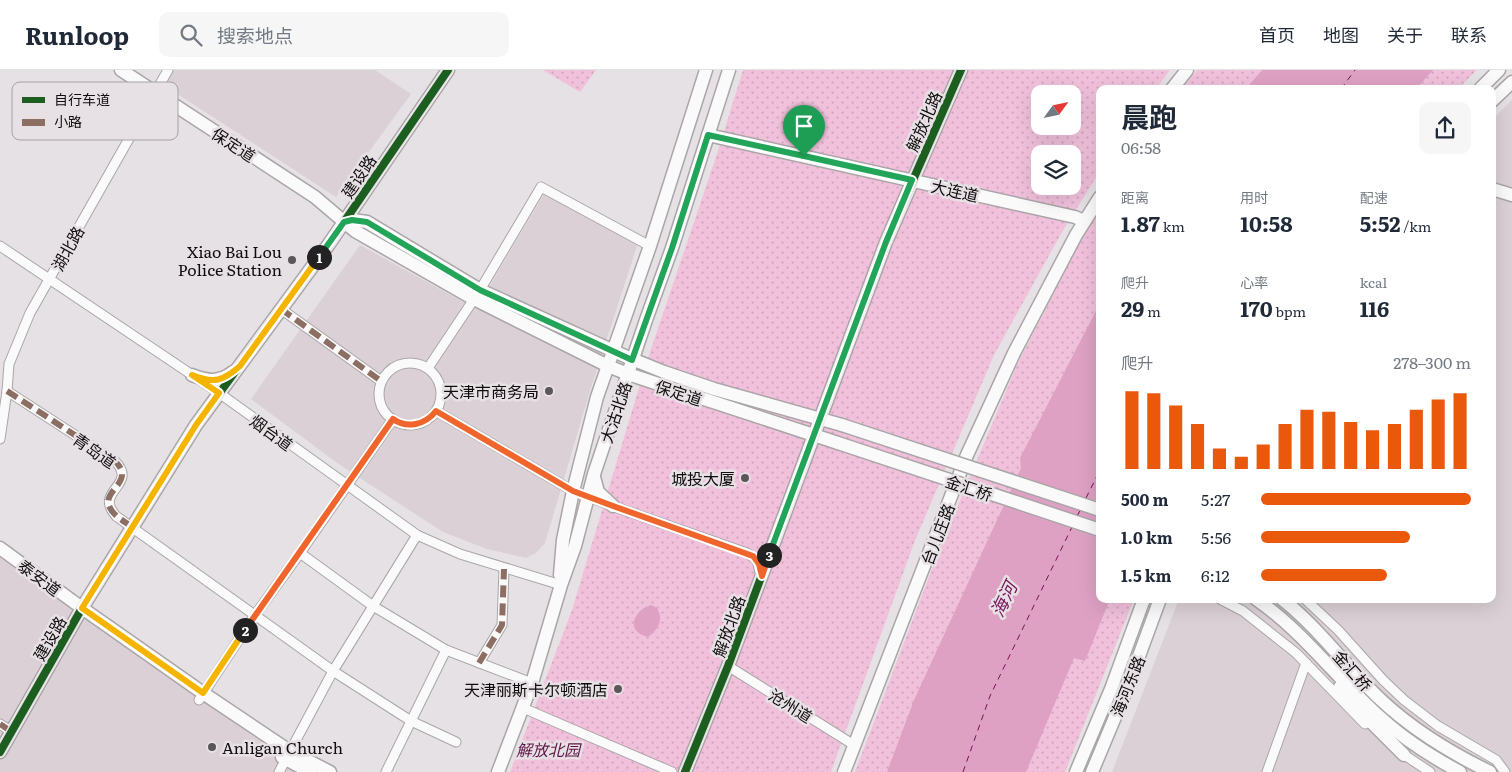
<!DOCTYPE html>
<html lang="zh">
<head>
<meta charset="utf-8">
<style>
	:root { --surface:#fff; --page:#f6f6f7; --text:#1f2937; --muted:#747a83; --line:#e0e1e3; --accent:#ea580c }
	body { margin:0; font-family:Literata,"Noto Sans SC",serif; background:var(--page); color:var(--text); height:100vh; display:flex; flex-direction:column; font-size:19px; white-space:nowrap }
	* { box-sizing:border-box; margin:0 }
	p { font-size:16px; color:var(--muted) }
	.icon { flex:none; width:28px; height:28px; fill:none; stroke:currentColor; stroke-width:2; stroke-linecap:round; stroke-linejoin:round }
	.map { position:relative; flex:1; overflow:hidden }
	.side { position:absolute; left:1096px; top:15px; width:400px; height:518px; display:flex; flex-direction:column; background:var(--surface); border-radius:10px; box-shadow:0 5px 20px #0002 }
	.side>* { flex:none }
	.needle { width:32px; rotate:57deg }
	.controls { position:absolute; left:1031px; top:15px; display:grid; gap:10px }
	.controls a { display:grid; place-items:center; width:50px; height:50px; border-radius:10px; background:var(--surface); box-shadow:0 5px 20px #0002; font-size:25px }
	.pin { position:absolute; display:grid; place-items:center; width:42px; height:42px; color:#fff; margin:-51px -21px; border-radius:50% 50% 50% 0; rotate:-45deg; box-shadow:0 0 5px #0007 }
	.pin .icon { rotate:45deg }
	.km { position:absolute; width:25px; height:25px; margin:-12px; border-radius:50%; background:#222; color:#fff; font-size:14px; line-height:25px; text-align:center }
	.round { display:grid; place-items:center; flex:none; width:52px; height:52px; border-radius:10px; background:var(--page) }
	.summary { display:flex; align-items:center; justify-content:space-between; height:85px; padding:0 25px }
	h1 { font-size:28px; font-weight:700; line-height:38px }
	.stats { display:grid; grid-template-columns:repeat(3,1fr); gap:8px; height:85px; padding:5px 25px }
	.stats div { display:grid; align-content:center }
	.stats b { font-size:21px; font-weight:700 }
	.stats small { font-size:14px; font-weight:400 }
	.stats p { font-size:14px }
	.chart { height:140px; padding:10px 25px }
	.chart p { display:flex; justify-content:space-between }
	.chart svg { width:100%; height:90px; margin-top:5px; stroke:var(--accent); stroke-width:6 }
	ul { padding:0 25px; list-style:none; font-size:16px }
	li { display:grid; grid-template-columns:80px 60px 1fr; align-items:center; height:38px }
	li i { height:12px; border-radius:6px; background:var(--accent) }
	header { display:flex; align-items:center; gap:30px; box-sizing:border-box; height:70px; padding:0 25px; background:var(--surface); border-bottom:1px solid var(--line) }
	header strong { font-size:24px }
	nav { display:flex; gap:28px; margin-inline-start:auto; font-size:18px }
	.search { width:350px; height:45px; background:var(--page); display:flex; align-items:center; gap:12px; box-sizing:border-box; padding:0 18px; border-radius:10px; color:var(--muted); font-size:19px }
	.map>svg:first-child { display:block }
</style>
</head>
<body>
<header>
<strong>Runloop</strong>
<div class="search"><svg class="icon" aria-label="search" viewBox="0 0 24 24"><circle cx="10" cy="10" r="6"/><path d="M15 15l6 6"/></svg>搜索地点</div>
<nav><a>首页</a><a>地图</a><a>关于</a><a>联系</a></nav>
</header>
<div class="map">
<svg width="1512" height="702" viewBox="0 0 1512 702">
	<defs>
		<pattern id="grass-dots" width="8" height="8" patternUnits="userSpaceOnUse" patternTransform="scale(1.25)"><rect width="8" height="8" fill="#f1c1db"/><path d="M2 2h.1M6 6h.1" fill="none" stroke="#cea5bb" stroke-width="1.8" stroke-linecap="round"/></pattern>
	</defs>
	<rect width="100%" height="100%" fill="#e6e1e4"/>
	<!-- built -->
	<g fill="#dad0d5">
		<path d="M174,0H375L411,24L336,127L165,16Z"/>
		<path d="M1512,30V702H1112L1179,529H1492V50Z"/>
		<path d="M545,122L638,173L589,324L545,473L536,483L526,488L487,479L443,462L340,395L251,329L360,175L476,239Z"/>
		<path d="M0,484L322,702H0Z"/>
	</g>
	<!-- grass -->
	<g fill="url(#grass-dots)" fill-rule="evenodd">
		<path d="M543,0H596L580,22Z"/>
		<path d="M743,0H1170L1156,19H1100V101L1062,162L994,285L914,473L831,702H510L572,540L648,288L717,84ZM1040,24H1072V56H1040ZM1040,84H1072V116H1040Z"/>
		<path d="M1197,0H1477L1458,19H1182Z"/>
		<path d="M1100,137V529H1134L1065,702H855L938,483L1017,295L1091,151Z"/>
	</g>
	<!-- water -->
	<g fill="#dea1c3">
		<path d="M1262,0H1433L1416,19H1246Z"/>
		<path d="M1100,233V529H1110L1085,591L1074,588L1026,702H887L914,630L1021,398L1020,388Z"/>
		<path d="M651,535L657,538C664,550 658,559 648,567C625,562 633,540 651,535Z"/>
	</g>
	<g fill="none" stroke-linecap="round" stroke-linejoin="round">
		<!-- ferry -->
		<g stroke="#771256" stroke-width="1" stroke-dasharray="6 5" stroke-linecap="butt">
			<path d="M1341,19L1355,0"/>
			<path d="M1086,428L1100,400"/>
			<path d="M1077,446L1081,439"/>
			<path d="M963,702L990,626L1072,457"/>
		</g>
		<!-- street casing -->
		<g stroke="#aaa6a8" stroke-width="11">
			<g id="street">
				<path d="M0,176L219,323L417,465L460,484L561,515"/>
				<path d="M281,239L381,311"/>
				<circle cx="410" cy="324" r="31"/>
				<path d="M428,298L480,220L541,117L650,176"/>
				<path d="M7,321L115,391C139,416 93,420 116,446L333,601L411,651L456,672"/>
				<path d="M436,341L573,421L621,439L747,483L757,490L761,506"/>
				<path d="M0,369L7,321L9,294L30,243L168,0"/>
				<path d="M300,483L373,536L446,580L532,613"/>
				<path d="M1220,529L1243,541L1296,583L1365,654"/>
				<path d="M1305,529L1338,560L1383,610L1404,630L1438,656L1496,690L1505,702"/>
				<path d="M479,593L502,555L504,499"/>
				<path d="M728,596L854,675"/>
				<path d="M199,630L255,545L300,483L393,349"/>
				<path d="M523,638L672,702"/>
				<path d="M0,654L12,662"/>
				<path d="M1400,682L1430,702"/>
				<path d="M279,702L333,601L417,465"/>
				<path d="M386,702L446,580"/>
				<path d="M1267,702L1306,593"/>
			</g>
		</g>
		<!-- secondary casing -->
		<g stroke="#aaa6a8" stroke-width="15">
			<g id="secondary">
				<path d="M121,0L315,127L355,161L474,229L608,296L628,304L838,373"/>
				<path d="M1172,19L1187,0"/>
				<path d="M1480,19L1499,0"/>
				<path d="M1492,31L1512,12"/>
				<path d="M708,65L1075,147L1084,151"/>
				<path d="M1492,119L1512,125"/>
				<path d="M344,152L353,150L367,152L480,220L627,287L664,302L714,319L842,355"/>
				<path d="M192,305C207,311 219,313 233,302"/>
				<path d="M594,407L598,422L613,436"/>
				<path d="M0,478L82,538L203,623L291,682L330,702"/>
				<path d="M560,505L563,470L573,421L597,327L650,176L706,0"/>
				<path d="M1256,529C1304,562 1338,610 1381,648C1404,669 1432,687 1460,702"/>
				<path d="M1282,529C1320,559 1347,598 1381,630C1413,660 1451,683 1490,702"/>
				<path d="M1340,617L1365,646L1404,685"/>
				<path d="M0,682L82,538L196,355L329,174L448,0"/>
				<path d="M282,687L310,702"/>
				<path d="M498,702L532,613L561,515L575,476L594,404L646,250L672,178L729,0"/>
				<path d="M685,702L728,596L886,172L961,0"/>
				<path d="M844,702L967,385L1014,283L1076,165L1100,127"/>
				<path d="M1076,702L1111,619L1144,529"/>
				<path d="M1092,702L1128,616L1160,529"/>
			</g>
		</g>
		<!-- street -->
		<use href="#street" stroke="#fbfafb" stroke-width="9"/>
		<!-- secondary -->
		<use href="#secondary" stroke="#fbfafb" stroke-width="12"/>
		<!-- secondary-bridge casing -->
		<g stroke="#aaa6a8" stroke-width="15" stroke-linecap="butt">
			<g id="secondary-bridge">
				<path d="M842,355L1100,440"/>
				<path d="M838,373L1100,460"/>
			</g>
		</g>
		<!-- secondary-bridge -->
		<use href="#secondary-bridge" stroke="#fbfafb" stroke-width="12"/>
		<!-- quiet -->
		<g stroke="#8d6e63" stroke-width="6" stroke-dasharray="12 6" stroke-linecap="butt">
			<path d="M281,239L381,311"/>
			<path d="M7,321L115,391C136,412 103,419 109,436C113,446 124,451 132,457"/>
			<path d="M479,593L502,555L504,499"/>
			<path d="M0,654L12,662"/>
		</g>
		<!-- cycleway casing -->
		<g stroke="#e7e0e4" stroke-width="11">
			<g id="cycleway">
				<path d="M0,682L82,538L196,355L329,174L448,0"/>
				<path d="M685,702L728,596L886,172L961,0"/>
			</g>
		</g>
		<!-- cycleway -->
		<use href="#cycleway" stroke="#1b5e20" stroke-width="8"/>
	</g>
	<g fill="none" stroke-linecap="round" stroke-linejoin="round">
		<!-- split-1 casing -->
		<g stroke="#fff" stroke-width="10">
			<path id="split-1" d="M319,187L344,152L352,150L367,152L480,220L632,290L672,178L708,65L804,86"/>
		</g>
		<!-- split-2 casing -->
		<g stroke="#fff" stroke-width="10">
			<path id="split-2" d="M245,560L203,623L82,538L196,355L219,323L192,305C214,314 223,311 240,296L319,187"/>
		</g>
		<!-- split-3 casing -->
		<g stroke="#fff" stroke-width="10">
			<path id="split-3" d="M245,560L393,349C407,359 425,355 436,341L573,421L613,436L753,486L759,494L762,506L769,485"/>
		</g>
		<!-- split-4 casing -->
		<g stroke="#fff" stroke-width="10">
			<path id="split-4" d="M769,485L886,172L912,110L804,86"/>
		</g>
		<!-- split-1 -->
		<use href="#split-1" stroke="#22a559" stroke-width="6"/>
		<!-- split-2 -->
		<use href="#split-2" stroke="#f5b400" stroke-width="6"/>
		<!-- split-3 -->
		<use href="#split-3" stroke="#f0652b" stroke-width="6"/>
		<!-- split-4 -->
		<use href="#split-4" stroke="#22a559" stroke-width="6"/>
	</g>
	<!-- markers -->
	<g fill="#5b5759" stroke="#e7e0e4" stroke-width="2">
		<circle cx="292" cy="190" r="5"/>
		<circle cx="549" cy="321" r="5"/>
		<circle cx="745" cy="408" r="5"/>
		<circle cx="618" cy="619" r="5"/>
		<circle cx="212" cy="677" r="5"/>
	</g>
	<g text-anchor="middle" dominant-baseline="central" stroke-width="5" stroke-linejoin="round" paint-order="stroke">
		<!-- street labels -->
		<g font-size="16" fill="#100d0e" stroke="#e7e0e4">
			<text transform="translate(923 51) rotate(-66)">解放北路</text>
			<text transform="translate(234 74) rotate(33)">保定道</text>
			<text transform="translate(358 106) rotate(-56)">建设路</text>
			<text transform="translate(955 120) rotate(13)">大连道</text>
			<text transform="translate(67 178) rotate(-61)">湖北路</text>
			<text transform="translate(679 322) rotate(18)">保定道</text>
			<text transform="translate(615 342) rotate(-71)">大沽北路</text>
			<text transform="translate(272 362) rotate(36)">烟台道</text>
			<text transform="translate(95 380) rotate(35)">青岛道</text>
			<text transform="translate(969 417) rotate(18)">金汇桥</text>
			<text transform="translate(937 464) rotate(-69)">台儿庄路</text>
			<text transform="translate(40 507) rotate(37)">泰安道</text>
			<text transform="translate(728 556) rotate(-70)">解放北路</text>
			<text transform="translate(49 568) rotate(-60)">建设路</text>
			<text transform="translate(1353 600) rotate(48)">金汇桥</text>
			<text transform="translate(1127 616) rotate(-68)">海河东路</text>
			<text transform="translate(791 635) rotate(32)">沧州道</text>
		</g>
		<!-- poi labels -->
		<g font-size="16" fill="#100d0e" stroke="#e7e0e4" text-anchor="end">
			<text x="282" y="181">Xiao Bai Lou<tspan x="282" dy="18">Police Station</tspan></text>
			<text x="539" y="321">天津市商务局</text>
			<text x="735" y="408">城投大厦</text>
			<text x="608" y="619">天津丽斯卡尔顿酒店</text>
			<text x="222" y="677" text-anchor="start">Anligan Church</text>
		</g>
		<!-- park labels -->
		<g font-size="16" font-style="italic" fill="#5e1444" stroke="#e7e0e4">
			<text x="548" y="679">解放北园</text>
		</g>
		<!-- water labels -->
		<g font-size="18" font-style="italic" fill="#771256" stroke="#e7e0e4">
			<text transform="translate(1003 529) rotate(-64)">海河</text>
		</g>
	</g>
	<!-- legend -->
	<rect x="12" y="12" width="166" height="58" rx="8" fill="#e7e0e4" stroke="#a6a1a4" stroke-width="1"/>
	<rect x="22" y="27" width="23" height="6" fill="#1b5e20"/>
	<rect x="22" y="49" width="23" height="7" fill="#8d6e63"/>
	<g font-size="14" fill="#100d0e">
		<text x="54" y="35">自行车道</text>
		<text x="54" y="57">小路</text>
	</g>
</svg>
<div class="controls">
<a><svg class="needle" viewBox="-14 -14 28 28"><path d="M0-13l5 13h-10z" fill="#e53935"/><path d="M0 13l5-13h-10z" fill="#747a83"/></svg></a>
<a><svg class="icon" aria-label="layers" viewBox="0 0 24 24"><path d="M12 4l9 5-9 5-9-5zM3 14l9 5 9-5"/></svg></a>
</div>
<div class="pin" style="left:804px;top:86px;background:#1e9e55"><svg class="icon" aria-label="arrive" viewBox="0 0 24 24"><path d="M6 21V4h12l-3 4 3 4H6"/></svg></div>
<b class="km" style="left:319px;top:187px">1</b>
<b class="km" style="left:245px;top:560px">2</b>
<b class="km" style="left:769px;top:485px">3</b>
<section class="side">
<div class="summary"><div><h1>晨跑</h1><p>06:58</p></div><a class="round"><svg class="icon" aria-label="share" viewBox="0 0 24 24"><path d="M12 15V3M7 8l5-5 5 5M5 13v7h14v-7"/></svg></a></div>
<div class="stats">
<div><p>距离</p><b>1.87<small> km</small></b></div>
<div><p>用时</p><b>10:58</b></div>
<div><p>配速</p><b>5:52<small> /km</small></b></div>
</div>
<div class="stats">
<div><p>爬升</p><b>29<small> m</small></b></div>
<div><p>心率</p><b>170<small> bpm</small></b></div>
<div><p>kcal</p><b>116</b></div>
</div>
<div class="chart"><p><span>爬升</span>278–300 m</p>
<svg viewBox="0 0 160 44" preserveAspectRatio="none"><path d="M5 44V6M15 44V7M25 44V13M35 44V22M45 44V34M55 44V38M65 44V32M75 44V22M85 44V15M95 44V16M105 44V21M115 44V25M125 44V22M135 44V15M145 44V10M155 44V7"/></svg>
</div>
<ul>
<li><b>500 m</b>5:27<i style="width:100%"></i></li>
<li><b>1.0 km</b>5:56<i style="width:71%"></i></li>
<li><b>1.5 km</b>6:12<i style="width:60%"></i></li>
</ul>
</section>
</div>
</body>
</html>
